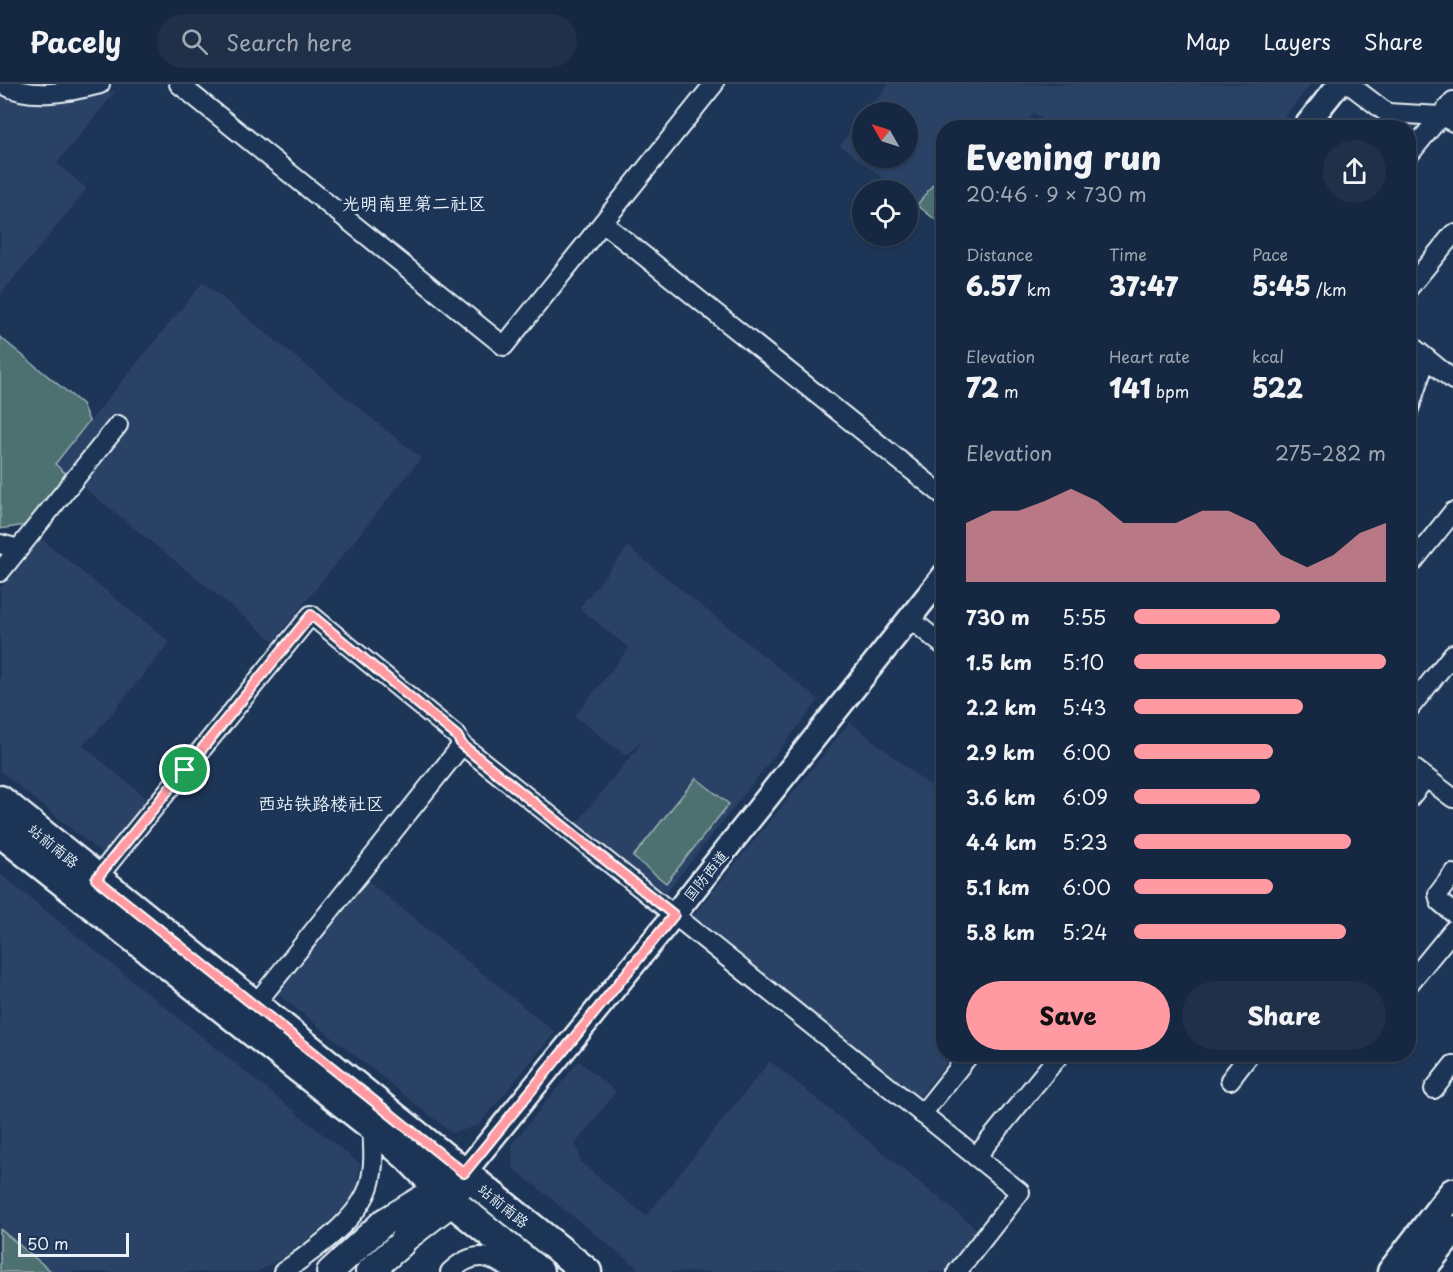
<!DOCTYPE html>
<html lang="en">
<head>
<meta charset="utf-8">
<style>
	:root { --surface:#162841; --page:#1f3048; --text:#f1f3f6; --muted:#9ea6b1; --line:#35445a; --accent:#ff9aa2 }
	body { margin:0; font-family:"Playpen Sans","LXGW WenKai TC",sans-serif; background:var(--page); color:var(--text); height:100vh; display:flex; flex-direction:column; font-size:22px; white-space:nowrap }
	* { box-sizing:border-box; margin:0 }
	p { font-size:20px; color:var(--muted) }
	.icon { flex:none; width:33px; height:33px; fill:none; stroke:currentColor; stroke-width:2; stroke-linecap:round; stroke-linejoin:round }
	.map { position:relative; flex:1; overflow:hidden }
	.sheet { position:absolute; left:936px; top:36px; width:480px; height:942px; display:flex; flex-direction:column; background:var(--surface); border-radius:24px; box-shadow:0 2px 4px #0004,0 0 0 2px var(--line) }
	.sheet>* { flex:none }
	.needle { width:39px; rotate:309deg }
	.buttons { position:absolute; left:852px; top:18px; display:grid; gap:12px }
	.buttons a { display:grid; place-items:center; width:66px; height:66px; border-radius:50%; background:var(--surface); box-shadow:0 2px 4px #0004,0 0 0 2px var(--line); font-size:30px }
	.scale { position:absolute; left:18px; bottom:15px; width:111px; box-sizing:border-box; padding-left:6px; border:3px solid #e8f1f8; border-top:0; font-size:16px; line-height:21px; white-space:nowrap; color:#e8f1f8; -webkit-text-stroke:4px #1d3557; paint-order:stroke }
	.pin { position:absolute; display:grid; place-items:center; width:51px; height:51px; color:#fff; margin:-26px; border:3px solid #fff; border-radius:50%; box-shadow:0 2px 6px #0007 }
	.round { display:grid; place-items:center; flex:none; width:63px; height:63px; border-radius:32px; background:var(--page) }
	.overview { display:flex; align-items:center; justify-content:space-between; height:102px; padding:0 30px }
	h1 { font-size:33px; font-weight:800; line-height:45px }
	.metrics { display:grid; grid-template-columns:repeat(3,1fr); gap:9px; height:102px; padding:6px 30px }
	.metrics div { display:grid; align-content:center }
	.metrics b { font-size:26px; font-weight:800 }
	.metrics small { font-size:16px; font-weight:400 }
	.metrics p { font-size:16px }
	.chart { height:168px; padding:12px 30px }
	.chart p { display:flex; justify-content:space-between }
	.chart svg { width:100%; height:108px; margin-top:6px; fill:var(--accent); opacity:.7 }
	.action { display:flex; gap:12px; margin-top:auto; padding:12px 30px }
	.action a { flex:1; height:69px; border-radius:36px; background:var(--accent); color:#111; font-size:24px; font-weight:800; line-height:69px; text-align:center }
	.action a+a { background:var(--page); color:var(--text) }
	ul { padding:0 30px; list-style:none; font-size:20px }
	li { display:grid; grid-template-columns:96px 72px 1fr; align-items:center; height:45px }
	li i { height:15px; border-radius:8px; background:var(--accent) }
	header { display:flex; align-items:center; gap:36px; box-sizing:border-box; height:84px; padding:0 30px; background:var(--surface); border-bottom:2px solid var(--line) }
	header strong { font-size:28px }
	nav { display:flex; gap:33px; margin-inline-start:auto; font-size:21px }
	.search { width:420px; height:54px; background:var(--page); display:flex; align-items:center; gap:15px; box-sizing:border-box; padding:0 21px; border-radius:33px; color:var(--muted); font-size:22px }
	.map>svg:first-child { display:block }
</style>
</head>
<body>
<header>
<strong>Pacely</strong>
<div class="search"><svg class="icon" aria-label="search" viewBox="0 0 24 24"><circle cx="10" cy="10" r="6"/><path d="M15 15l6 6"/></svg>Search here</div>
<nav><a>Map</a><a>Layers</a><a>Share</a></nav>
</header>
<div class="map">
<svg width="1453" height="1188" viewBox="0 0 1453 1188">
	<rect width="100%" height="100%" fill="#1d3557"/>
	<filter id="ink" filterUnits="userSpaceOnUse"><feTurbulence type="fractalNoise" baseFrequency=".0167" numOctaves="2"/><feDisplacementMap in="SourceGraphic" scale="12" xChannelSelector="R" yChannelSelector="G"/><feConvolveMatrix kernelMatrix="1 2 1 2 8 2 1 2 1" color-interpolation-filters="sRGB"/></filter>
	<g filter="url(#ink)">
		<!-- built -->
		<g fill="#2c4265">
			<path d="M889,0H1311L1276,43H1052L1034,29L1022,43L944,44L943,142L908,114V106H898L840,61L862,33V74H908V28H866Z"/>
			<path d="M0,3L16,15L50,16L85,15L116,7L57,79L87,105L0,211Z"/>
			<path d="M203,198L421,374L274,557L55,380Z"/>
			<path d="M40,454L170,558L95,650L82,661L155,721L110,776L0,687V504Z"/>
			<path d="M628,463L819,616L665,810L576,740L648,651L626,672L575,632L629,564L579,524Z"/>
			<path d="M850,638L943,712L944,970L953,971L916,1017L691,834Z"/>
			<path d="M0,790L360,1080L356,1107L337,1131L296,1166L257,1188H0Z"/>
			<path d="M359,790L555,948L478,1042L452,1049L269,903Z"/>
			<path d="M579,977L616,1008L576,1059L581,1079L646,1132L770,977L982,1149L950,1188H642L513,1084L512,1060Z"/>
		</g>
		<!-- green -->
		<g fill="#4d7071" stroke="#9ab0b4" stroke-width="1.5">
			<path d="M943,88L944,142H943L917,121Z"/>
			<path d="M0,253L82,320L89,337L55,380L66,390L26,441L0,445Z"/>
			<path d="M696,694L729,720L666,799L633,773Z"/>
			<path d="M0,1145L52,1188H0Z"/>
		</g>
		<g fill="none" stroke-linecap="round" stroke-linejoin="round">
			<!-- minor casing -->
			<g stroke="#e8f1f8" stroke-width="22">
				<g id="minor">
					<path d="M2,0C31,16 70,8 100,0"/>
					<path d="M179,0L504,262L714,0"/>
					<path d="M1349,0L1387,29L1441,32L1453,38"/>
					<path d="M1408,72L1453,17"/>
					<path d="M603,139L944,412"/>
					<path d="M1408,205L1453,150"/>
					<path d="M1408,259L1453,296"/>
					<path d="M1408,328L1426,274"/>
					<path d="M0,460L19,465"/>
					<path d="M1408,484L1453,428"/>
					<path d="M0,488L118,341"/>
					<path d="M909,534L944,562"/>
					<path d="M1408,626L1453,570"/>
					<path d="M1408,680L1453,714"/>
					<path d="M1408,716L1426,694"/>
					<path d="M1453,790L1438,810L1440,818L1453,829"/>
					<path d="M96,795L311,531L457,652L462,661"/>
					<path d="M1408,901L1453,846"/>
					<path d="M254,922L462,661L1020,1108L957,1188"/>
					<path d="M1230,996L1250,970"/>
					<path d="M1434,1005L1453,981"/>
					<path d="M922,1030L970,970"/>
					<path d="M976,1073L1060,970"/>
					<path d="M283,1188C312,1168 361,1134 370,1099C375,1080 373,1061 372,1042"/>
					<path d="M450,1188C472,1167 490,1169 513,1188"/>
				</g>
			</g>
			<!-- tertiary casing -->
			<g stroke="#e8f1f8" stroke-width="27">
				<g id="tertiary">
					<path d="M1304,44L1339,0"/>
					<path d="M464,1089L674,831L944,491"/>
				</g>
			</g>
			<!-- secondary casing -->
			<g stroke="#e8f1f8" stroke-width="30">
				<g id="secondary">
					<path d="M330,1188L384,1138L457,1094"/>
					<path d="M369,1188L401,1160L403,1156L452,1118L460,1100"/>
				</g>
			</g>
			<!-- primary casing -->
			<g stroke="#e8f1f8" stroke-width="33">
				<g id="primary">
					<path d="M0,716L587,1188"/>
					<path d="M0,748L372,1042L407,1072L452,1118L539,1188"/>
					<path d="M1392,1188L1453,1109"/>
					<path d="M1419,1188L1453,1146"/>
				</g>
			</g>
			<!-- minor -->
			<use href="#minor" stroke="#1d3557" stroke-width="18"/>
			<!-- tertiary -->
			<use href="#tertiary" stroke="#1d3557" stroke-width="22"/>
			<!-- secondary -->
			<use href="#secondary" stroke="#1d3557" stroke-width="26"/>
			<!-- primary -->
			<use href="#primary" stroke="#1d3557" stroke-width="28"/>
		</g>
	</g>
	<g fill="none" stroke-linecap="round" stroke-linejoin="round" filter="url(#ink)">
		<!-- route casing -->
		<g stroke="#fff" stroke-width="12">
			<path id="route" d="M311,531L457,652L462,661L674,831L464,1089L96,795Z"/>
		</g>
		<!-- route -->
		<use href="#route" stroke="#ff9aa2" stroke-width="8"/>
	</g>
	<g text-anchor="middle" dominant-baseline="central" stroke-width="6" stroke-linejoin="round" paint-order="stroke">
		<!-- street labels -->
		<g font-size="15" fill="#e8f1f8" stroke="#1d3557">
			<text transform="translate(54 761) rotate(39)">站前南路</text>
			<text transform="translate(705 791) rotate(-51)">国防西道</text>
			<text transform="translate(504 1121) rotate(39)">站前南路</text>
		</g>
		<!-- quarter labels -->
		<g font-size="18" fill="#e8f1f8" stroke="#1d3557">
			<text x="414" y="118">光明南里第二社区</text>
			<text x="321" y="718">西站铁路楼社区</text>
		</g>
	</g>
</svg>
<div class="buttons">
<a><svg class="needle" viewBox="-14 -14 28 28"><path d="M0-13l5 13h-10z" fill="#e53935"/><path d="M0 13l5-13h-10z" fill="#9ea6b1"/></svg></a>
<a><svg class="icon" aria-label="locate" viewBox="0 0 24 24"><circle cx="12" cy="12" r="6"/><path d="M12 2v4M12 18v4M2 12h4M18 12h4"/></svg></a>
</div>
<div class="scale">50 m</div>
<div class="pin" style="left:185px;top:686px;background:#1e9e55"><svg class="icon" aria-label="arrive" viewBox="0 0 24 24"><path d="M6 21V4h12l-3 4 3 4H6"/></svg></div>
<section class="sheet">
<div class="overview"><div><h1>Evening run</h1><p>20:46 · 9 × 730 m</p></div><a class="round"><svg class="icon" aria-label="share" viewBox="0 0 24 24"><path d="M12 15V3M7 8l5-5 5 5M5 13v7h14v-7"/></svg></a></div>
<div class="metrics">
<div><p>Distance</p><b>6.57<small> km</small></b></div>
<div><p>Time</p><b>37:47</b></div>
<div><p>Pace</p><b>5:45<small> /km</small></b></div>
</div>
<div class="metrics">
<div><p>Elevation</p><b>72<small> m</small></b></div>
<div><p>Heart rate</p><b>141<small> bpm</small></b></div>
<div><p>kcal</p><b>522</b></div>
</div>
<div class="chart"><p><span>Elevation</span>275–282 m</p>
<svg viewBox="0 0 160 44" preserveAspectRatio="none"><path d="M0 44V20L10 15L20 15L30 11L40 6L50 11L60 20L70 20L80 20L90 15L100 15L110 20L120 33L130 38L140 33L150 24L160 20V44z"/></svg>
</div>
<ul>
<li><b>730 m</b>5:55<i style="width:58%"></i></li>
<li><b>1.5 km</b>5:10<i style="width:100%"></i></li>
<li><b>2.2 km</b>5:43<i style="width:67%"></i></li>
<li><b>2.9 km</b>6:00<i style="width:55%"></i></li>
<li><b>3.6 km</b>6:09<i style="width:50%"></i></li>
<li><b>4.4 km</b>5:23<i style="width:86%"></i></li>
<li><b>5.1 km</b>6:00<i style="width:55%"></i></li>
<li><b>5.8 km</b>5:24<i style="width:84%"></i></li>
</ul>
<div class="action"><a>Save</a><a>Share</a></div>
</section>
</div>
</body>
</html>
